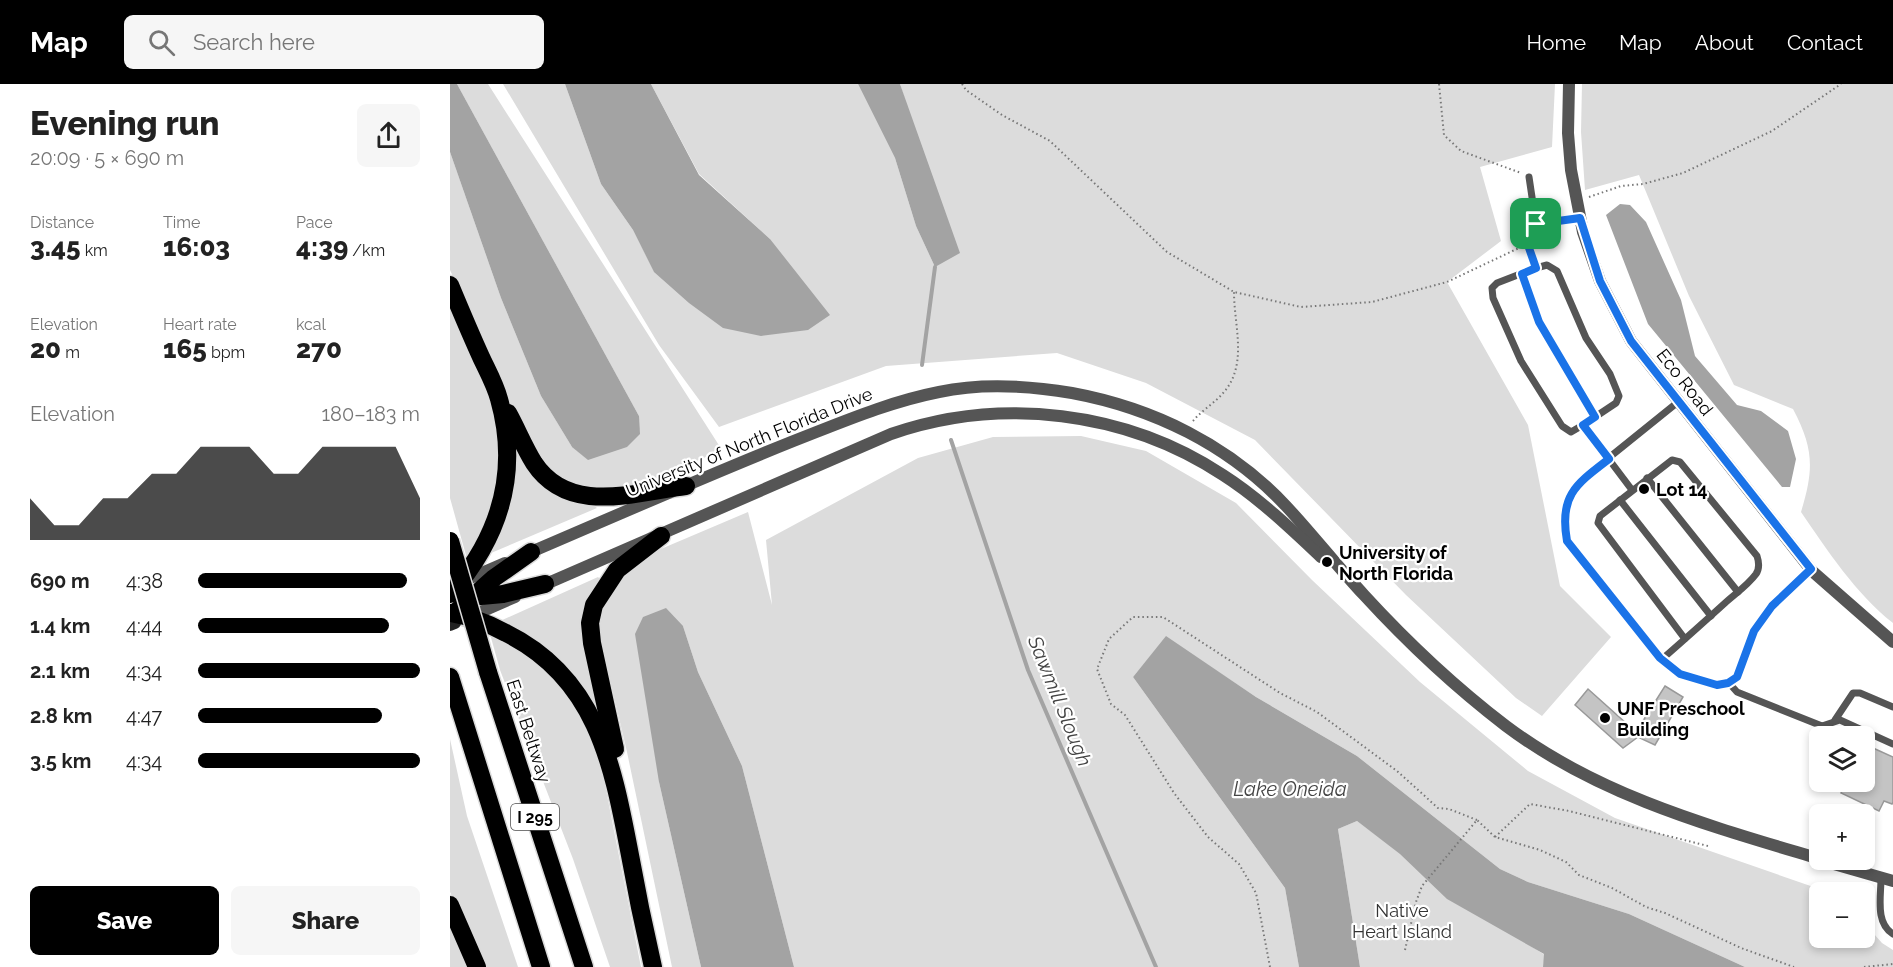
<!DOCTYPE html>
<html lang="en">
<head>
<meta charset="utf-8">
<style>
	:root { --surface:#fff; --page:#f6f6f6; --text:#222; --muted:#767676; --accent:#000 }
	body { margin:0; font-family:Raleway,sans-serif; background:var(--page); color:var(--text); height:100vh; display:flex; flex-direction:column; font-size:22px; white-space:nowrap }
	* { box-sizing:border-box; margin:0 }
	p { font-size:20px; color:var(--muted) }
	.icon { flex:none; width:33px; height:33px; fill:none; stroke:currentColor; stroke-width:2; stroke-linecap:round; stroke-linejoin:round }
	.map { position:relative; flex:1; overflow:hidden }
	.side { display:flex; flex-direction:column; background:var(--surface); width:450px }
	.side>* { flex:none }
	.tools { position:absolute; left:1359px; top:642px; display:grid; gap:12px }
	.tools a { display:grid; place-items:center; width:66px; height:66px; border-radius:9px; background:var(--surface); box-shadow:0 3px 9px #0003; font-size:30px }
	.pin { position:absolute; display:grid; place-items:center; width:51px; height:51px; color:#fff; margin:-26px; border-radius:12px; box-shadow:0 3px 9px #0006 }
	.round { display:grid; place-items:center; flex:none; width:63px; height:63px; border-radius:9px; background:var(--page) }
	.overview { display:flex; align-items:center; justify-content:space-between; height:102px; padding:0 30px }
	h1 { font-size:33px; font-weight:800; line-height:45px }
	.figures { display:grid; grid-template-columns:repeat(3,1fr); gap:9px; height:102px; padding:6px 30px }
	.figures div { display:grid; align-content:center }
	.figures b { font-size:26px; font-weight:800 }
	.figures small { font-size:16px; font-weight:400 }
	.figures p { font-size:16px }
	.chart { height:168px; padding:12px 30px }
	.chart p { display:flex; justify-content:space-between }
	.chart svg { width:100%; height:108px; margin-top:6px; fill:var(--accent); opacity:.7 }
	.cta { display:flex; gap:12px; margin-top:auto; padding:12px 30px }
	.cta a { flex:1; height:69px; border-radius:9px; background:var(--accent); color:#fff; font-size:24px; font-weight:800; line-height:69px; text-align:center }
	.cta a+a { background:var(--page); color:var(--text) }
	ul { padding:0 30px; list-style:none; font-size:20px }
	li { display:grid; grid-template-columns:96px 72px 1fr; align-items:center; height:45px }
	li i { height:15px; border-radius:8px; background:var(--accent) }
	header { display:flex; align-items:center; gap:36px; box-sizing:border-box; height:84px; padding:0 30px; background:var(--accent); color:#fff }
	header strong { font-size:28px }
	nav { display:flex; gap:33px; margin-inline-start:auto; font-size:21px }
	.search { width:420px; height:54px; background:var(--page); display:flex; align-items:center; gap:15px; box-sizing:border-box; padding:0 21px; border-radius:9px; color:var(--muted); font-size:22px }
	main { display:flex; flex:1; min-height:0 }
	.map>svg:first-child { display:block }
</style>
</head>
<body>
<header>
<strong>Map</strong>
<div class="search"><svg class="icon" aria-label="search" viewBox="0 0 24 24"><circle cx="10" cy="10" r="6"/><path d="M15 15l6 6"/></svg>Search here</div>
<nav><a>Home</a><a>Map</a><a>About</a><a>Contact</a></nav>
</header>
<main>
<section class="side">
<div class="overview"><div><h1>Evening run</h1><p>20:09 · 5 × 690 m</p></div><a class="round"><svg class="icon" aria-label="share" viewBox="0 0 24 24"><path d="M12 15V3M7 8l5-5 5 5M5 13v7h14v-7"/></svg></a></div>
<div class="figures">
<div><p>Distance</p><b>3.45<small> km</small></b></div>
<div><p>Time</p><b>16:03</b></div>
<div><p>Pace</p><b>4:39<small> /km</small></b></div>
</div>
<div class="figures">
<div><p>Elevation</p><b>20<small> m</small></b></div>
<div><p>Heart rate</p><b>165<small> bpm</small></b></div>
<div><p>kcal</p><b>270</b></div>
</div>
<div class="chart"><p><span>Elevation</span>180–183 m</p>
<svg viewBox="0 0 160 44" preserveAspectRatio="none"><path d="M0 44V27L10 38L20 38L30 27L40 27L50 17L60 17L70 6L80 6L90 6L100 17L110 17L120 6L130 6L140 6L150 6L160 27V44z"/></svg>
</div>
<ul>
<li><b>690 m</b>4:38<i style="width:94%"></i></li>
<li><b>1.4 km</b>4:44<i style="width:86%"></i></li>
<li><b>2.1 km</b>4:34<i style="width:100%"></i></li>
<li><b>2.8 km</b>4:47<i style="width:83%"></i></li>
<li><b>3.5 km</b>4:34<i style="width:100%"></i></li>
</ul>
<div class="cta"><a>Save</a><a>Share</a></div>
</section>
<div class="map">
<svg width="1443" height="883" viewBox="0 0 1443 883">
	<rect width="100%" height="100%" fill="#fff"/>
	<!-- green -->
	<g fill="#dcdcdc">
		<path d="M7,0H38L272,366L182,405L159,410L111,398L81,364L0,186V68L51,214L91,312L122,363L189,332Z"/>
		<path d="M53,0H115L151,100L183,146L204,187L320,155L249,90L201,0H408L445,74L466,142L485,183L462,39L450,0H1105L1102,63L1030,83L1051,157L997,198L1078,341L1110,502L1161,553L1092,632L1066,614L956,511L805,356L696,299L607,269L436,282L269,343L209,261Z"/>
		<path d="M1132,0H1443V539C1406,510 1377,466 1351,428C1364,385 1364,365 1343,325L1284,301L1239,212L1189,91L1135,106L1131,48Z"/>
		<path d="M0,218C30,283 65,352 42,425C37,442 25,459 17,475L0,414Z"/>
		<path d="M631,352L696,367L786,419L862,496L970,598L1078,687L1165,734L1378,808H1370V854H1414L1415,840L1432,859L1443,866V883H1295L1179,830L1078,798L1050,785L907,672L806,613L716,553L683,593L835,804L849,883H344L292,682L248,588L233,542L209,698L251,883H222L177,668L147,540L150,517L192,473L298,428L322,521L316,456L468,374L543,353Z"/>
		<path d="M64,362L147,424L41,469L40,468Z"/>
		<path d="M148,493L150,495L137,521L146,625L50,537Z"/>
		<path d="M40,550L59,558L99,587L133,633L151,681L191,883H160L123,775L50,586Z"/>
		<path d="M0,655L17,732L68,883H34L0,808Z"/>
		<path d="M907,737L1056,847L1095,871L1093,883H910L888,745Z"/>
		<path d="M0,840L19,883H0Z"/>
	</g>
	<!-- water -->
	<g fill="#a3a3a3">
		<path d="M0,0H7L189,332L190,350L177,363L138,376L122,363L91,312L51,214L0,68Z"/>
		<path d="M115,0H201L249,91L320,155L380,231L358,246L311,252L273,244L239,219L204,188L183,146L151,100Z"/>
		<path d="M408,0H450L510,169L485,183L466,142L445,74Z"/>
		<path d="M1170,120L1180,121L1196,138L1231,216L1245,272L1287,321L1311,327L1338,347L1346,375L1340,403H1332L1198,240L1156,131Z"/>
		<path d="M216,524L233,542L248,588L292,682L344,883H251L209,698L185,550L193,533Z"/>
		<path d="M716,552L806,613L907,672L1050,785L1078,798L1179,830L1295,883H1093L1094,870L997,815L950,770L907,737L888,745L910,883H849L835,804L683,593Z"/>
	</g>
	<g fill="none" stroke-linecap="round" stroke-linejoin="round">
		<!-- stream -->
		<g stroke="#a3a3a3" stroke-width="4">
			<path d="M472,281L485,183"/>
			<path d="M501,356L578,586L706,883"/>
		</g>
	</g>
	<!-- building -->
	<g fill="#c4c4c4" stroke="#999" stroke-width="1.5">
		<path d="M1215,602L1233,613L1205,661L1188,653L1173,664L1125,621L1138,605L1186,648Z"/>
		<path d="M1423,664L1443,673V718L1442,720L1434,717L1429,727L1391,709L1397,698H1414V677L1417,678Z"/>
	</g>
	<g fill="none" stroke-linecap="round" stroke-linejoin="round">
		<!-- motorway casing -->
		<g stroke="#dbdbdb" stroke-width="21">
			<g id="motorway">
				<path d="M0,201C10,225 20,249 31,273C37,286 45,300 49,315C70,389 50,453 0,510"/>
				<path d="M58,329C67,345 74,363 84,379C119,432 185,408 236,402"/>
				<path d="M20,513L53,510L95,500"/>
				<path d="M7,527L44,494L81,468"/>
				<path d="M0,529C19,532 39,540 56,549C145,593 162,677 179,766C186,805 194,844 203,883"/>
				<path d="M38,588L134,883"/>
				<path d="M0,593L91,883"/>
				<path d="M165,665L142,559L140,539L144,521L167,486L211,452"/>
				<path d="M0,821L27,883"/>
			</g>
		</g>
		<!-- path -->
		<g stroke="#777" stroke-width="2" stroke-dasharray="1.5 3" stroke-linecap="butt">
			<path d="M512,0L516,6L552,31L600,57L717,168L784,208L851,223L922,218L997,198L1071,163"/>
			<path d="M989,0L994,51L1011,67L1071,89"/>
			<path d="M1139,113L1171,102L1193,100L1233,89L1322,47L1391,0"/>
			<path d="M743,337C752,326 765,319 774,308C798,280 784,242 784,208"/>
			<path d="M1045,753L1080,720L1119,727L1258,762"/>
			<path d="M955,866L966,818L972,802L1027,736L1045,753L1090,766L1116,778L1129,791L1162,804L1196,823L1215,829L1291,864L1344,883"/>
			<path d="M820,883L806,809L789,780L758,753L724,709L675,631L661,620L647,585L659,555L683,533H713L830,609L867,628L947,687L988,724L999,725L1027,736"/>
			<path d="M1414,883L1443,880"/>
		</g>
		<!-- service -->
		<g stroke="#555" stroke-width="7">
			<path d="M1079,93L1086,140"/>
			<path d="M1130,133L1086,140C1072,152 1081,170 1086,184L1097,181L1107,187L1136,254L1160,290L1169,312L1166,319L1133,341L1182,406"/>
			<path d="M1086,184L1047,199L1042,204L1043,214L1071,277L1112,342L1121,348L1133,341"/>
			<path d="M1072,190L1089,238L1145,333"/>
			<path d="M1228,318L1130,397C1114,416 1113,434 1117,457L1210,574L1230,589L1267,601L1279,599L1287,593L1304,547L1322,522L1361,485"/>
			<path d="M1197,394L1288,508"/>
			<path d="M1170,416L1261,532"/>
			<path d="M1211,576C1233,557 1254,538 1275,519C1285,510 1298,501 1306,490C1310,484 1309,478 1307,472L1230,378L1222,376L1150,432L1148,439L1235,555"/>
			<path d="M1279,599L1287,608L1372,642L1375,652"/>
			<path d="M1385,636L1403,609H1410L1443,623"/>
			<path d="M1372,642L1390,636L1443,660"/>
			<path d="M1431,794C1431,813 1425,839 1443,850"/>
		</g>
		<!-- tertiary -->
		<g stroke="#555" stroke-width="12">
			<path d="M1119,0L1118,49L1121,86L1133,148L1150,197L1181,257L1362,487L1443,558"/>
			<path d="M74,471C163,433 251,394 341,358C390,339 438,318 489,308C531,299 580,302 622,309C703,324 779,361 836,422C863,451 887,482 914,511C958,559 1005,603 1056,642C1149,712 1260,742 1370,775"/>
			<path d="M11,498L55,479"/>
			<path d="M89,503L441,350C551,312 676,327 773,391C809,414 840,444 871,473"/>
			<path d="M17,534L65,513"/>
			<path d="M1370,776L1443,797"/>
		</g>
		<!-- secondary -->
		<path stroke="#222" stroke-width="12" d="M0,541L5,539"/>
		<!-- motorway -->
		<use href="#motorway" stroke="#000" stroke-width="18"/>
		<!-- motorway-bridge casing -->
		<g stroke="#dbdbdb" stroke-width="21" stroke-linecap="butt">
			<path id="motorway-bridge" d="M0,457L38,588"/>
		</g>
		<!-- motorway-bridge -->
		<use href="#motorway-bridge" stroke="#000" stroke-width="18"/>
	</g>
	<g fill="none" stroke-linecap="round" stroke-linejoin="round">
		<!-- route casing -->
		<g stroke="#fff" stroke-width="12">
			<path id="route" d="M1130,134L1150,197L1181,257L1361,485L1322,522L1304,547L1287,593L1278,599L1267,601L1230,590L1210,574L1117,457C1109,412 1125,401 1159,375L1133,341L1145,333L1089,238L1072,190L1086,184L1079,164L1081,144L1086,140Z"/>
		</g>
		<!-- route -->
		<use href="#route" stroke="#1a73e8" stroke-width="8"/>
	</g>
	<!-- markers -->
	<g fill="#000" stroke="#fff" stroke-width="2">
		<circle cx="1194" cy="405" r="6"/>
		<circle cx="877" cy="478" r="6"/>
		<circle cx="1155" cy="634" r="6"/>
	</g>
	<g text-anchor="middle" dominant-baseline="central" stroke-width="4.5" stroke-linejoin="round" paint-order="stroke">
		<!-- shield labels -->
		<rect fill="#fff" stroke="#4c4c4c" stroke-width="1.5" x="61" y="720" width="48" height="26" rx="4.5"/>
		<g font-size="16" font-weight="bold" fill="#000">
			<text x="85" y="733">I 295</text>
		</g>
		<!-- street labels -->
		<g font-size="18" fill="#000" stroke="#fff">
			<text transform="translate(1235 298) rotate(52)">Eco Road</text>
			<text transform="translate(299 358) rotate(-22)">University of North Florida Drive</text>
			<text transform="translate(79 647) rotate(72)">East Beltway</text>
		</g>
		<!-- poi labels -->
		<g font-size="18" font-weight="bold" fill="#000" stroke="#fff" text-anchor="start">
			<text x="1206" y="405">Lot 14</text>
			<text x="889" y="468">University of<tspan x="889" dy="21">North Florida</tspan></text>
			<text x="1167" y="624">UNF Preschool<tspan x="1167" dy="21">Building</tspan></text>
		</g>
		<!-- park labels -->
		<g font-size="18" fill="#333" stroke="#fff">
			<text x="952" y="826">Native<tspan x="952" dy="21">Heart Island</tspan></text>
		</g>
		<!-- water labels -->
		<g font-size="20" font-style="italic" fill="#444" stroke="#fff">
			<text transform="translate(610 617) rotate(68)">Sawmill Slough</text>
			<text x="840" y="705">Lake Oneida</text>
		</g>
	</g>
</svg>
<div class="tools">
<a><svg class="icon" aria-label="layers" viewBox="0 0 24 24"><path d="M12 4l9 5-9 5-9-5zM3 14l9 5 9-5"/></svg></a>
<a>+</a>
<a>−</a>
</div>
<div class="pin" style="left:1086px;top:140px;background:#1e9e55"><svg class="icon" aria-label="arrive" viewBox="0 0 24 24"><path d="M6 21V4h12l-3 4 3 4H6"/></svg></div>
</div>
</main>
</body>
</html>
